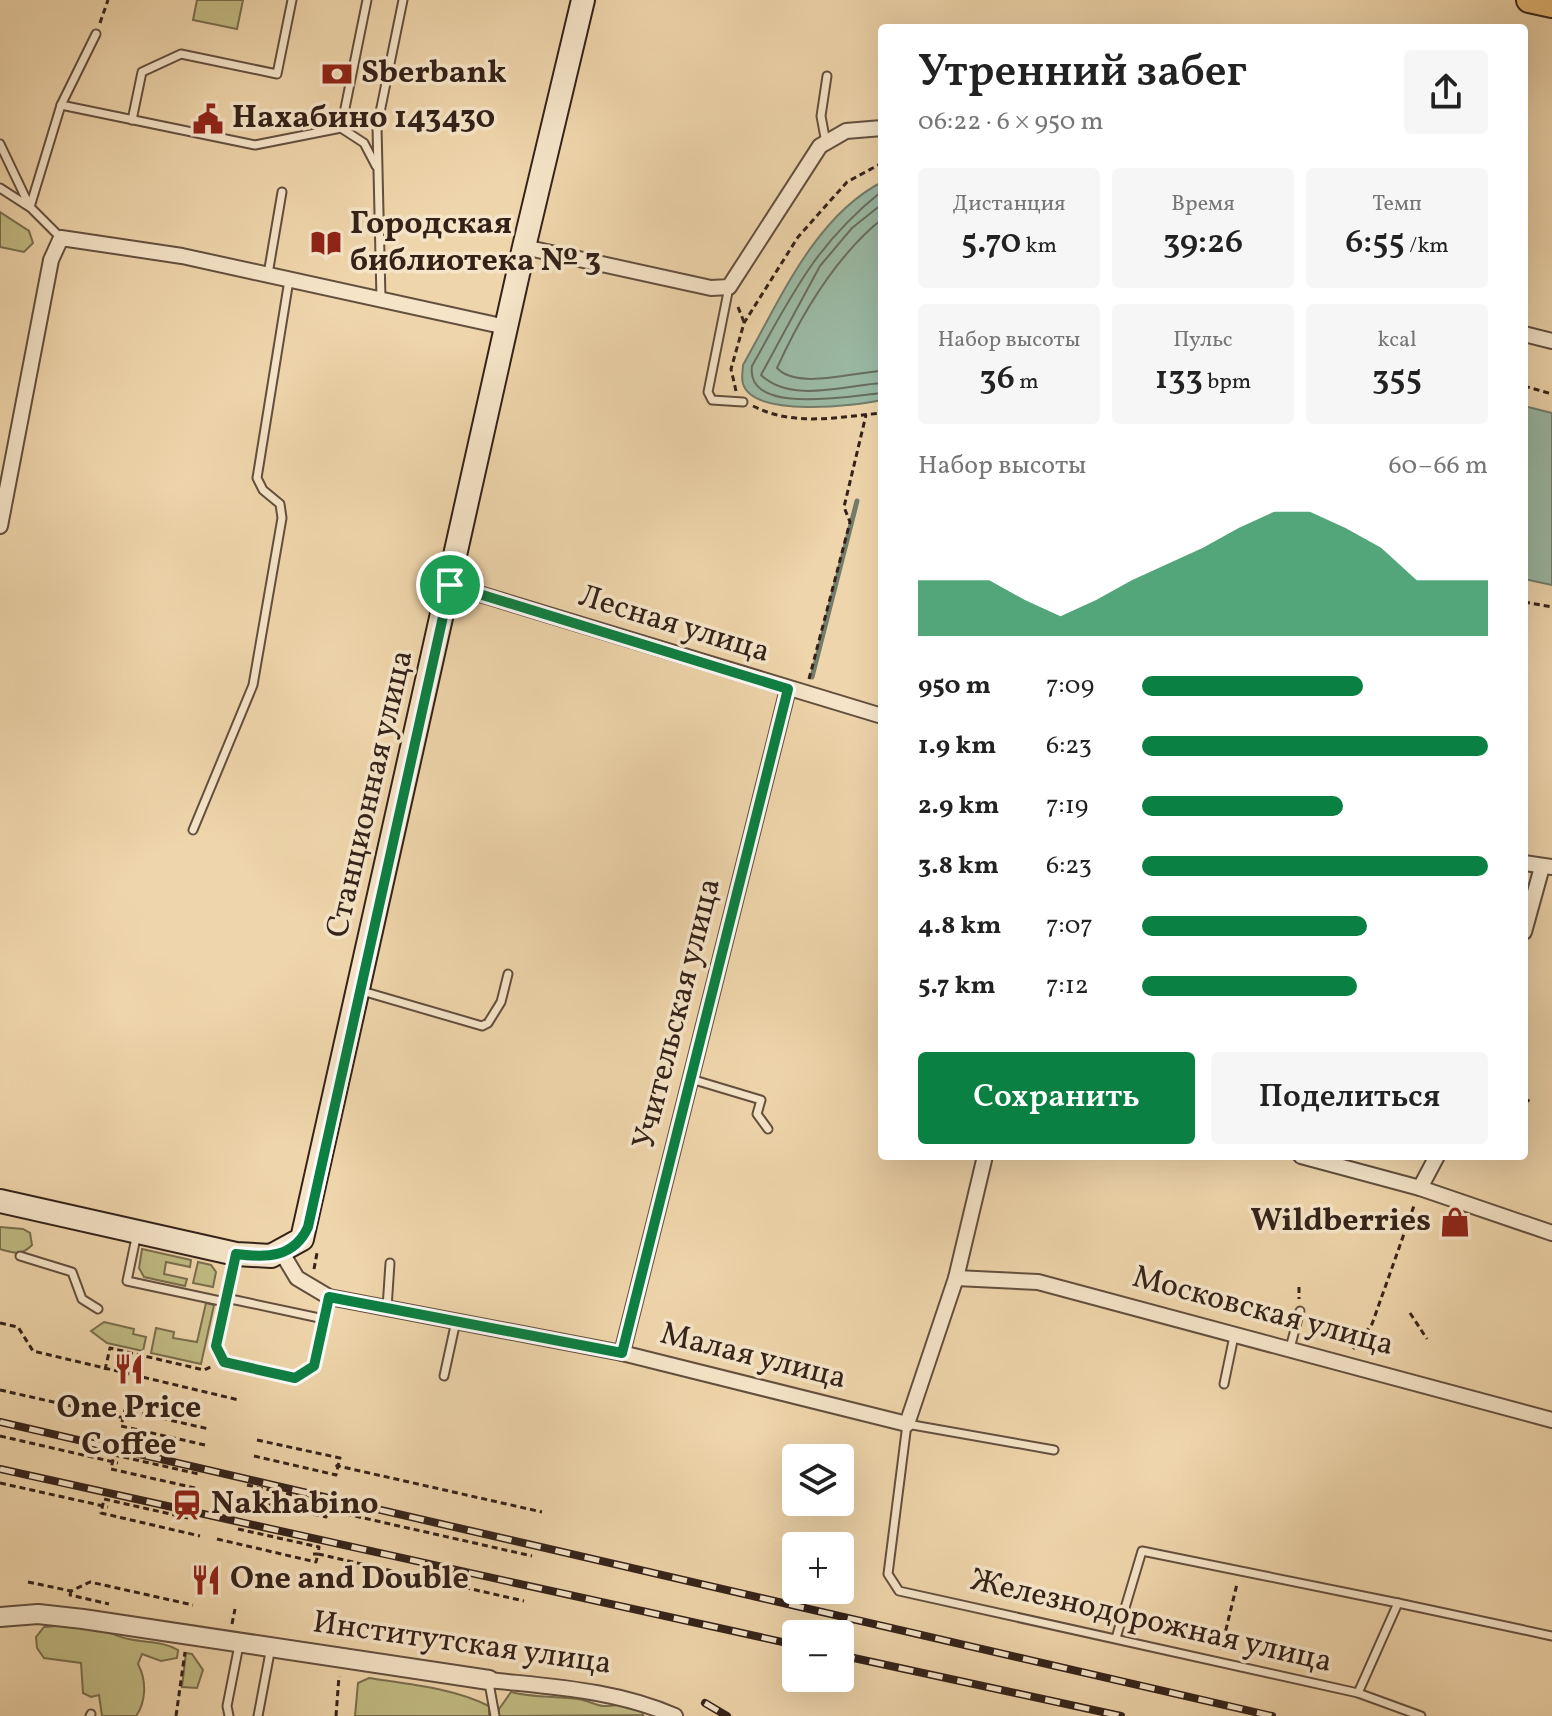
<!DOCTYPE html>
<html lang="ru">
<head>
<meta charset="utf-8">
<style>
	:root { --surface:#fff; --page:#f6f6f6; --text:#222; --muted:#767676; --accent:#0b8043 }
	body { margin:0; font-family:Vollkorn,serif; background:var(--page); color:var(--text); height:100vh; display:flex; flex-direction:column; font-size:30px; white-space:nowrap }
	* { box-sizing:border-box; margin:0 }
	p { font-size:26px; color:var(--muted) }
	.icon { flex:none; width:44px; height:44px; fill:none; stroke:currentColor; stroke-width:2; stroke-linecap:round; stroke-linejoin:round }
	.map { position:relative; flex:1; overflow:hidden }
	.sheet { position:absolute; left:878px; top:24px; width:650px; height:1136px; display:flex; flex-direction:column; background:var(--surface); border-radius:8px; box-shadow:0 8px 32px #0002 }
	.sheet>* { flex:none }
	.controls { position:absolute; left:782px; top:1444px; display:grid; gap:16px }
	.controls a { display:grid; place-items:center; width:72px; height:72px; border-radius:8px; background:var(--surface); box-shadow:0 8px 32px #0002; font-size:40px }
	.pin { position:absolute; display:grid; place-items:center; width:68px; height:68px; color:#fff; margin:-34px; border:4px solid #fff; border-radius:50%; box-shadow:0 2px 8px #0007 }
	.round { display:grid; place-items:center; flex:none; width:84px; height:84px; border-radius:8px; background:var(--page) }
	.summary { display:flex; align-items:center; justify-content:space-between; height:136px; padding:0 40px }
	h1 { font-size:44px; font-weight:600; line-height:60px }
	.figures { display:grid; grid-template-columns:repeat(3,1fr); gap:12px; height:136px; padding:8px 40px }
	.figures div { display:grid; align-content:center; border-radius:8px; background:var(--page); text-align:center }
	.figures b { font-size:34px; font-weight:600 }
	.figures small { font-size:22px; font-weight:400 }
	.figures p { font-size:22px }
	.chart { height:224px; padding:16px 40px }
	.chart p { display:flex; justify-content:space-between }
	.chart svg { width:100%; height:144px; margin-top:8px; fill:var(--accent); opacity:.7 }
	.primary-button { display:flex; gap:16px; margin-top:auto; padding:16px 40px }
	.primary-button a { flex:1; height:92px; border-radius:8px; background:var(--accent); color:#fff; font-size:32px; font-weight:600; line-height:92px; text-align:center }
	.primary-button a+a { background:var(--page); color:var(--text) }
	ul { padding:0 40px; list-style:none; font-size:26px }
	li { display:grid; grid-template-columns:128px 96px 1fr; align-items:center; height:60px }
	li i { height:20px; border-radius:10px; background:var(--accent) }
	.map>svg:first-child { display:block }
</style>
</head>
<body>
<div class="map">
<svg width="1552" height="1716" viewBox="0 0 1552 1716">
	<rect width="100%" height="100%" fill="#efd5ab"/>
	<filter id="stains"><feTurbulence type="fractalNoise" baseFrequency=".0025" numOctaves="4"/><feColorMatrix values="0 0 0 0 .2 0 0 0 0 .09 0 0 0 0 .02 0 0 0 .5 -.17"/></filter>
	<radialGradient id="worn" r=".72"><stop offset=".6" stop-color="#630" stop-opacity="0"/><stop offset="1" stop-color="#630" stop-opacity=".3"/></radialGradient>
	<!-- green -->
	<g fill="#c1bb83" stroke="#7a6e4e" stroke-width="2">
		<path d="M197,0H243L237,29L193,20Z"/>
		<path d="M0,212L29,231L33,243L24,252L0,247Z"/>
		<path d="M0,1227L23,1229L30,1233L32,1245C22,1256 13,1253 0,1249Z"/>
		<path d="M142,1249L191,1260L190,1267L166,1262L164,1274L187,1279L185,1286L144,1277L139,1268Z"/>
		<path d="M198,1262L211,1265L216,1272L213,1287L193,1283Z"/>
		<path d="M206,1303L214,1305L201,1364L151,1353L156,1328L174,1332L173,1338L197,1342Z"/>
		<path d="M104,1322L134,1329L133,1334L146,1337L143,1351L107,1343L91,1331Z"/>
		<path d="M82,1624C100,1626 112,1636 129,1639C146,1643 163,1641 178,1650L177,1658L161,1661L142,1654L138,1664C147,1681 146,1702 136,1716H102L99,1695L91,1697L83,1693L81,1663L44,1658L37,1648L36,1637L44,1627Z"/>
		<path d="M186,1653L192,1654L203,1670L197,1688L182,1687Z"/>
		<path d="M369,1678C408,1684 453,1688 489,1706V1716H355L358,1683Z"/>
		<path d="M511,1692C534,1698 555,1696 578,1699C587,1700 595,1705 603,1706C617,1707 625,1701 639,1705L643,1715L499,1716V1709Z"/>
	</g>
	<!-- water -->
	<g fill="#9bb9a4" stroke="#727d6c" stroke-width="2">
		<path d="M882,182V400C856,406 754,418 743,384C741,378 743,370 743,365C779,302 814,217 882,182Z"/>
		<path d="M1524,406L1552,413V585L1524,579Z"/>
	</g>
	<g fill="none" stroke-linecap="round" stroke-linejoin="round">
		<!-- shore -->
		<g stroke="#686e5e" stroke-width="2">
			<path d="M882,191C815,245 793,293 752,366C745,417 853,395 882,393"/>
			<path d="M882,204L852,228L820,266L761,375C791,404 846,385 882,383"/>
			<path d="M882,219C835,257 802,313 777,368C797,390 854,372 882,371"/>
		</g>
		<!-- stream -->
		<path stroke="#727d6c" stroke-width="5" d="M812,677L857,501"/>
		<!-- service casing -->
		<g stroke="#634f3e" stroke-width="11">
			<g id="service">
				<path d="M61,105L255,145L341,128L367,0"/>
				<path d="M132,120L142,72L181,54L277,74L292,0"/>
				<path d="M341,128L364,143L376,166"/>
				<path d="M826,143L821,116L827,76"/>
				<path d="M0,144L30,207"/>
				<path d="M0,188L28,206"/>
				<path d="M61,238L30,207L61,105L96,34"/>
				<path d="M268,274L282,192"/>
				<path d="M729,287L708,392L712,400L743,402"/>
				<path d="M381,299L377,127L403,0"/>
				<path d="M193,830L253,685L282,518L280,504L263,490L257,478L289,280"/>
				<path d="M362,991L482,1026L488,1023L501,1002L508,974"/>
				<path d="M691,1079L761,1100L757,1114L768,1129"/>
				<path d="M137,1233L127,1281L225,1302"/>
				<path d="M20,1256L72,1272L82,1299L98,1309"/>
				<path d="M235,1258L216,1346L224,1362L295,1378L314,1366L329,1297"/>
				<path d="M226,1298L324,1319"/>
				<path d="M387,1308L390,1263"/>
				<path d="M1290,1348L1300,1311"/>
				<path d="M444,1376L456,1321"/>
				<path d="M1224,1384L1234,1336"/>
				<path d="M1054,1450L907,1424L888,1574L899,1591L1358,1693L1398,1603L1552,1636"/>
				<path d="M1116,1638L1142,1551L1398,1603"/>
				<path d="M489,1683L495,1716"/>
				<path d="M1358,1693L1421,1716"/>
				<path d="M90,1716L91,1714"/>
				<path d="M229,1716L227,1706L239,1645"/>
				<path d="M258,1716L271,1647"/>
			</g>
		</g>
		<!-- minor casing -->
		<g stroke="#634f3e" stroke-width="18">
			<g id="minor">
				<path d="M524,247L711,288L729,287L820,146L846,131L882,128"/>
				<path d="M1524,334L1552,341"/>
				<path d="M0,526L51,260L61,238L182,256L506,327"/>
				<path d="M450,585L882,716"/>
				<path d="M1524,863L1552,867"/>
				<path d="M1524,932L1542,867"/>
				<path d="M1301,1156L1420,1188L1552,1233"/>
				<path d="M1420,1188L1437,1156"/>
				<path d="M282,1253L297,1278L329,1297L622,1353L907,1424L956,1278L985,1156"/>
				<path d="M956,1278L1038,1282L1552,1420"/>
				<path d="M622,1353L788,689"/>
				<path d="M489,1680C553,1687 616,1690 675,1716"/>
			</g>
		</g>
		<!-- tertiary casing -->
		<g stroke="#634f3e" stroke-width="22">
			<path id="tertiary" d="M0,1617L38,1614L83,1619L489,1680"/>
		</g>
		<!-- secondary casing -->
		<g stroke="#342219" stroke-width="26">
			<path id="secondary" d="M0,1201L236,1254L271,1256L302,1239L524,247L583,0"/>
		</g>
		<!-- primary casing -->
		<g stroke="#342219" stroke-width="28">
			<path id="primary" d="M1529,0L1552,5"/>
		</g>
		<!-- path -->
		<g stroke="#342219" stroke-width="3" stroke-dasharray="6 4" stroke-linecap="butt">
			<path d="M100,23L108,0"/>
			<path d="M738,307L744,322"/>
			<path d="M1524,386L1552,394"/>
			<path d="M736,391L731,369L744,323L798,237L847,182L882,163"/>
			<path d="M753,406C794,427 838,417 882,413"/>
			<path d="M1524,602L1552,607"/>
			<path d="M809,679L850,522L844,507L866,415"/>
			<path d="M1524,1099L1532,1102"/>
			<path d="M314,1269L317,1253"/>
			<path d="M1299,1287V1299"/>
			<path d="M1410,1313L1427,1339"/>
			<path d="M0,1323L18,1327L33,1351L239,1400"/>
			<path d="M1353,1349L1372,1324L1415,1203"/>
			<path d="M105,1370L110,1348L204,1370L213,1366"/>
			<path d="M0,1390L129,1419"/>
			<path d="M0,1436L118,1463"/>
			<path d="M257,1440L340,1458L338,1466L542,1512"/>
			<path d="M205,1445L121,1426L125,1410L209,1429"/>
			<path d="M254,1456L336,1475L338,1466L334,1465"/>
			<path d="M0,1483L108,1507"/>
			<path d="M247,1485L330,1503L328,1510L532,1556"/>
			<path d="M195,1488L111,1469L114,1455L199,1474"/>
			<path d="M245,1499L326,1517L328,1510L324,1509"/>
			<path d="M188,1518L104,1499L101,1513L200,1536"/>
			<path d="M238,1529L319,1547L318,1554L524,1601"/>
			<path d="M217,1539L316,1562L318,1554H313"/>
			<path d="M28,1582L71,1591L90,1582L193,1605"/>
			<path d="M71,1591L70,1595L109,1604"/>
			<path d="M232,1624L235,1609"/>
			<path d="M1221,1650L1237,1584"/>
			<path d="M176,1716L185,1652"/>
			<path d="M336,1716L339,1676"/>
		</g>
		<!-- service -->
		<use href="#service" stroke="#f5e4c8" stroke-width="7"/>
		<!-- minor -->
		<use href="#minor" stroke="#f5e4c8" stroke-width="14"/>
		<!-- tertiary -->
		<use href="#tertiary" stroke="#f5e4c8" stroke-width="18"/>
		<!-- secondary -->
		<use href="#secondary" stroke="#f5e4c8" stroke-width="22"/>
		<!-- primary -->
		<use href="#primary" stroke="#e8ba76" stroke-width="24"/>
		<!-- rail casing -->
		<g stroke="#342219" stroke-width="8">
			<g id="rail">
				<path d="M0,1422L1272,1716"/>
				<path d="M0,1469L796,1645"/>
				<path d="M840,1655L1121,1716"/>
				<path d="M705,1703L727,1716"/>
			</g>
		</g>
		<!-- rail -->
		<use href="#rail" stroke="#f5e4c8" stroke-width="5" stroke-dasharray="15" stroke-linecap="butt"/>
	</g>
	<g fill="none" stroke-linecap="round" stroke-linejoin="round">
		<!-- route casing -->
		<g stroke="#fff" stroke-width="16">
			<path id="route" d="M450,585L788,689L622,1353L329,1297L314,1366L295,1378L224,1362L216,1346L236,1254C266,1258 294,1258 308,1227Z"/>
		</g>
		<!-- route -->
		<use href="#route" stroke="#0b8043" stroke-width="10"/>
	</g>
	<!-- icons -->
	<defs>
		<g id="bank-bare" transform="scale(2.4)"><path d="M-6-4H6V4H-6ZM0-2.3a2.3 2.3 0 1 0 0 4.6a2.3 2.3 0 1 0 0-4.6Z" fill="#8f2418" stroke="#f5e4c8" stroke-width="2.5" paint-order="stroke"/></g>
		<g id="civic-bare" transform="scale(2.4)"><path d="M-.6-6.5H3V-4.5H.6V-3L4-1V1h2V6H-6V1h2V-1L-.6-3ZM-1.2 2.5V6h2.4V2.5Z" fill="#8f2418" stroke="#f5e4c8" stroke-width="2.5" paint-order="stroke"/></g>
		<g id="library-bare" transform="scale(2.4)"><path d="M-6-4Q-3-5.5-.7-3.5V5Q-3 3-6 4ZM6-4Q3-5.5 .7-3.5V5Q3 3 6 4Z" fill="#8f2418" stroke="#f5e4c8" stroke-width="2.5" paint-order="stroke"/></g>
		<g id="shop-bare" transform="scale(2.4)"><path d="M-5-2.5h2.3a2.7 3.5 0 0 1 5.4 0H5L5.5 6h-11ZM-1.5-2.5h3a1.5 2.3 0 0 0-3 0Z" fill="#8f2418" stroke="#f5e4c8" stroke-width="2.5" paint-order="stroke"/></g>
		<g id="restaurant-bare" transform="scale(2.4)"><path d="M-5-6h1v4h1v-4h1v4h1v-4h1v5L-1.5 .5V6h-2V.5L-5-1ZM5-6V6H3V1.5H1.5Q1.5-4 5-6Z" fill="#8f2418" stroke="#f5e4c8" stroke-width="2.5" paint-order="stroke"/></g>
		<g id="station-bare" transform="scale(2.4)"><path d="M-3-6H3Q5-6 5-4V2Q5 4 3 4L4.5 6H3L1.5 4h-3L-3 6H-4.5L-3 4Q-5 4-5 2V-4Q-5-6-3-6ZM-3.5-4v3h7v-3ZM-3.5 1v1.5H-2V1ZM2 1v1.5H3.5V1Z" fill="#8f2418" stroke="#f5e4c8" stroke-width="2.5" paint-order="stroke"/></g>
	</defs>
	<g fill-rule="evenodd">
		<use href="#bank-bare" x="337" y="74"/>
		<use href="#civic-bare" x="208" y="119"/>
		<use href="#library-bare" x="326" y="243"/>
		<use href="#shop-bare" x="1455" y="1222"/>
		<use href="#restaurant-bare" x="129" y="1369"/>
		<use href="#station-bare" x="187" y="1505"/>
		<use href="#restaurant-bare" x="206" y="1580"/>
	</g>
	<g text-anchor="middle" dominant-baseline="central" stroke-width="7" stroke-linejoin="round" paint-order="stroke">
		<!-- poi labels -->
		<g font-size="32" font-weight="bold" fill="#342219" stroke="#f5e4c8" text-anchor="start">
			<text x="361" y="74">Sberbank</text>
			<text x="232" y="119">Нахабино 143430</text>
			<text x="350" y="225">Городская<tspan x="350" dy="37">библиотека № 3</tspan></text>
			<text x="1431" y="1222" text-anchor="end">Wildberries</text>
			<text x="129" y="1409" text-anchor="middle">One Price<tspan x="129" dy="37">Coffee</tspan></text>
			<text x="211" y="1505">Nakhabino</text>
			<text x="230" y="1580">One and Double</text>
		</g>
		<!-- street labels -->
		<g font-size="32" fill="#342219" stroke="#f5e4c8">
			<text transform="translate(674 625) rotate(17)">Лесная улица</text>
			<text transform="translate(371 794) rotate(-77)">Станционная улица</text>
			<text transform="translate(678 1014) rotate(-76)">Учительская улица</text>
			<text transform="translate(1263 1312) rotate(15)">Московская улица</text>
			<text transform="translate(753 1357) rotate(14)">Малая улица</text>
			<text transform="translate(1151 1622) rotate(13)">Железнодорожная улица</text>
			<text transform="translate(462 1644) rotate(8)">Институтская улица</text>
		</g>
	</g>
	<rect width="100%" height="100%" filter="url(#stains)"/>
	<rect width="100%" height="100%" fill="url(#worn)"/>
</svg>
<div class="controls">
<a><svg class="icon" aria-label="layers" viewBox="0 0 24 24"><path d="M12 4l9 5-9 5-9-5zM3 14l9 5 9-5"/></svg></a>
<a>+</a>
<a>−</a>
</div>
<div class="pin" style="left:450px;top:585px;background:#1e9e55"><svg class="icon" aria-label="arrive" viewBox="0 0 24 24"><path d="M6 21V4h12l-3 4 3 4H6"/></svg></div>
<section class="sheet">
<div class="summary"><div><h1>Утренний забег</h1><p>06:22 · 6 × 950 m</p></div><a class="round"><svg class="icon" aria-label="share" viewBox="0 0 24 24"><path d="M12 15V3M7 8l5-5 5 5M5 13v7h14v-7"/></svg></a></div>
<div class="figures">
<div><p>Дистанция</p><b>5.70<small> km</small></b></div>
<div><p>Время</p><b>39:26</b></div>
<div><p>Темп</p><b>6:55<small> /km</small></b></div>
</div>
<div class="figures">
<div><p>Набор высоты</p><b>36<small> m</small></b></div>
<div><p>Пульс</p><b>133<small> bpm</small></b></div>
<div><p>kcal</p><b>355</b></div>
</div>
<div class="chart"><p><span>Набор высоты</span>60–66 m</p>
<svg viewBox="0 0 160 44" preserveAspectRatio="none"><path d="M0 44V27L10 27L20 27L30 33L40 38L50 33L60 27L70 22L80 17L90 11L100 6L110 6L120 11L130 17L140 27L150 27L160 27V44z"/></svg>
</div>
<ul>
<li><b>950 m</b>7:09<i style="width:64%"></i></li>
<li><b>1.9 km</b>6:23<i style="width:100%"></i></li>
<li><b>2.9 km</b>7:19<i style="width:58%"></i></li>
<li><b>3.8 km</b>6:23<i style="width:100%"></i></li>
<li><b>4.8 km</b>7:07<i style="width:65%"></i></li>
<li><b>5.7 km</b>7:12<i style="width:62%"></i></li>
</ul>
<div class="primary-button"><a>Сохранить</a><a>Поделиться</a></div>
</section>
</div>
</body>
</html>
